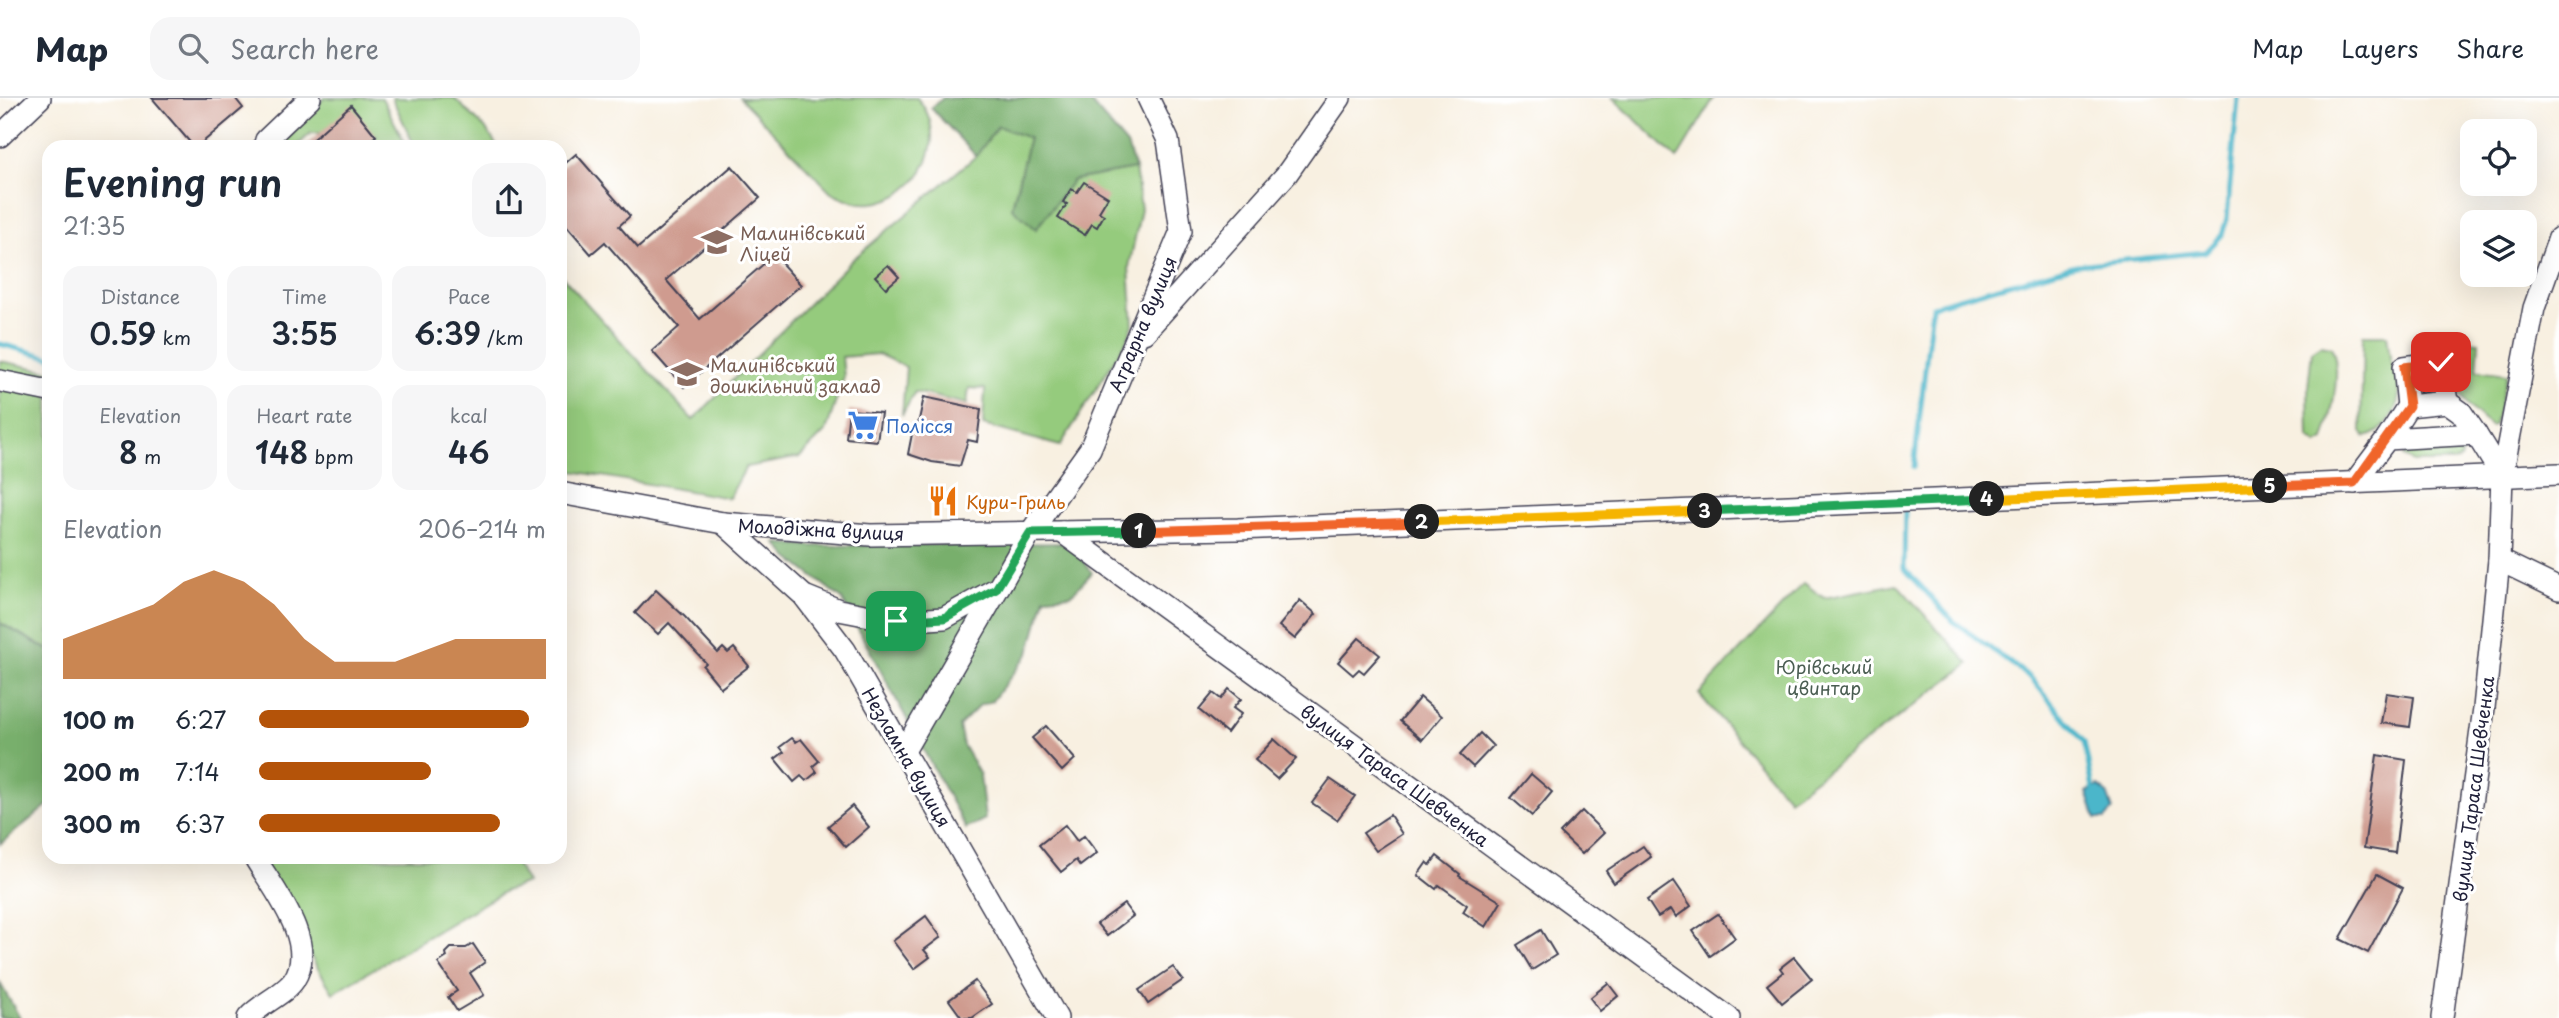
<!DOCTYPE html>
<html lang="en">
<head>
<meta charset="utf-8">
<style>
	:root { --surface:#fff; --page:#f6f6f7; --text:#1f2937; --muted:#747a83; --line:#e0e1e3; --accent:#b45309 }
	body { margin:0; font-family:"Playpen Sans",sans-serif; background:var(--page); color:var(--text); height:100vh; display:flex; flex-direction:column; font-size:26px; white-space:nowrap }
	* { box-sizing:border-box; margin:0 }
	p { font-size:23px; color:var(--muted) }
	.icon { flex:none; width:38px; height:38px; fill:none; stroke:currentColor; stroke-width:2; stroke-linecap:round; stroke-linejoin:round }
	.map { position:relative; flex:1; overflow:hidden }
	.panel { position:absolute; left:42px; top:42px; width:525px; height:724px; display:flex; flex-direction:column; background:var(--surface); border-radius:21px; box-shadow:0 7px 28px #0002 }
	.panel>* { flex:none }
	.fabs { position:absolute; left:2460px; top:21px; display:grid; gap:14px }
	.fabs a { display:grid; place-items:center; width:77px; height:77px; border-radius:14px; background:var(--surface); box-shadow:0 7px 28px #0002; font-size:35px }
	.pin { position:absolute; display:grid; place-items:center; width:60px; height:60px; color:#fff; margin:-30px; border-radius:14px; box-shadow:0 4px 10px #0006 }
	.km { position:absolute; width:35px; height:35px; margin:-18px; border-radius:50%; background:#222; color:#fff; font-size:19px; line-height:35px; text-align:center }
	.round { display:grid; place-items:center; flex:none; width:74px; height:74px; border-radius:21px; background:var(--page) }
	.headline { display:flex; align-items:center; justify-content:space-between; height:119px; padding:0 21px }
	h1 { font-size:38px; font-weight:600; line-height:52px }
	.stats { display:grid; grid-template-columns:repeat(3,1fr); gap:10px; height:119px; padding:7px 21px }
	.stats div { display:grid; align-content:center; border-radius:18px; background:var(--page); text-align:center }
	.stats b { font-size:30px; font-weight:600 }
	.stats small { font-size:19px; font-weight:400 }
	.stats p { font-size:19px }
	.chart { height:196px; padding:14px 21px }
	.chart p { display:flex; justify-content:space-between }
	.chart svg { width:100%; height:126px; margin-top:7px; fill:var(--accent); opacity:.7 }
	ul { padding:0 21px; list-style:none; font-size:23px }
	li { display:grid; grid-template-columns:112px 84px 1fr; align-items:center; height:52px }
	li i { height:18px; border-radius:9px; background:var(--accent) }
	header { display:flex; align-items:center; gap:42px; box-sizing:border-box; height:98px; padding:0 35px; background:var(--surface); border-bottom:2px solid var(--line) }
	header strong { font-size:33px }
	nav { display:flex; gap:38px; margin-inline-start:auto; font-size:24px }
	.search { width:490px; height:63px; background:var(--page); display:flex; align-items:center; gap:18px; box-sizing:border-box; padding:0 24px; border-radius:21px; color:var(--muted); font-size:26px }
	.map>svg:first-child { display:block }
</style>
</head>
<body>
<header>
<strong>Map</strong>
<div class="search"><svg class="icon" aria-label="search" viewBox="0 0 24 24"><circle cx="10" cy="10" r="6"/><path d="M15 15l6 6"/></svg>Search here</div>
<nav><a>Map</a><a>Layers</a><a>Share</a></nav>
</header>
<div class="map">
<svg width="2559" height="920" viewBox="0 0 2559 920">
	<rect width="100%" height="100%" fill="#fff"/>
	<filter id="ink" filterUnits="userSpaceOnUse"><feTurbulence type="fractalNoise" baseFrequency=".0143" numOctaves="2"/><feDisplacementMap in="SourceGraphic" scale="14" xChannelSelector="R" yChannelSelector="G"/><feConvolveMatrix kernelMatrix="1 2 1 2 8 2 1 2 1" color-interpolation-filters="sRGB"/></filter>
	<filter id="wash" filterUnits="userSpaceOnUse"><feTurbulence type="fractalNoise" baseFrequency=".00686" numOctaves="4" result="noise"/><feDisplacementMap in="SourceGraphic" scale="28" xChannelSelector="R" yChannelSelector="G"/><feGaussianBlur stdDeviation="1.57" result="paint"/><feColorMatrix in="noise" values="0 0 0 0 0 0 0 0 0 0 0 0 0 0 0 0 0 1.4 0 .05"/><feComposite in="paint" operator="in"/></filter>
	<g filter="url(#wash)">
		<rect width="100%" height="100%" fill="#f8f0e1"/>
		<!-- green -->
		<g fill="#95cb7d" stroke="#5c765c" stroke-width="2">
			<path d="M325,0H382L407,49H364L376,38L311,35L296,49H270L276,41Z"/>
			<path d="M392,0H454L485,30L498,49H415Z"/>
			<path d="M740,0H917C952,38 921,101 872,105C858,107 844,101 831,94Z"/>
			<path d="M1613,0H1714L1677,61Z"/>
			<path d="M998,28L1029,40L1012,109L1036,130L1073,82L1135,71L1141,111L1129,169L1133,227L1127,242L1060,348L983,327L985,291L969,290L967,306L915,294L902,317L906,269L878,256L842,259L844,279L826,333L800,359L746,369L729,400L560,371V176L693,322L852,162L976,58Z"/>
			<path d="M2363,237H2387L2391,266H2395C2396,275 2400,286 2399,296C2398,313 2383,337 2365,339L2361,334Z"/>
			<path d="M2415,241L2479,244L2477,272L2507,276L2495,326L2492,329C2466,309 2450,290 2452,256L2417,259Z"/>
			<path d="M2321,247L2331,249C2343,269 2331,320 2324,342L2317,346L2309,340L2308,289L2312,253Z"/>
			<path d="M0,263L49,273V552L0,525Z"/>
			<path d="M2452,347L2463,351L2460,361L2454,364H2413L2404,359L2408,349Z"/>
			<path d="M1804,485L1824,500L1897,486L1969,566L1789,701L1699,596Z"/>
			<path d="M250,760H512L528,785L505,793L333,895Z"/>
		</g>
		<!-- forest -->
		<g fill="#78af6c" stroke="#4d6854" stroke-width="2">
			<path d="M943,0H1087L1127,47L1135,71L1073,82L1036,131L1012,110L1029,40L998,28L976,58L931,10Z"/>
			<path d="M776,445L813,448L1071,445L1092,475L1071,497L1045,499L1029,555L992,603L980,607L959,628L963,647L980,677L985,721L966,731L842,501L789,460Z"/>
			<path d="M0,525L49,552V706L0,746Z"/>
			<path d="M0,885L20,920H0Z"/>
		</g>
		<!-- water -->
		<path fill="#4cb6ca" stroke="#376c82" stroke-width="2" d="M2098,688L2107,695L2113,712L2105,721H2096L2087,694Z"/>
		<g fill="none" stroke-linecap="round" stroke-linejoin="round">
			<!-- stream -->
			<g stroke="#4cb6ca" stroke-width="5">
				<path d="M0,246L49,259"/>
				<path d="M1914,369L1932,209L1941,205L2076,167L2206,154L2222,137L2227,120L2238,0"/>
				<path d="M1905,412L1904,470L1953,523L2031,580L2084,644L2093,690"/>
			</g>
		</g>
		<g id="blocks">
			<!-- building -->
			<g fill="#cf9b8f">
				<path d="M152,0H235L243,10L197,49H194Z"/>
				<path d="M351,7L376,38L364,49H304Z"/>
				<path d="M576,56L630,118L619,128L638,150L732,68L760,100L666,182L700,221L774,157L801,187L684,289L652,253L679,229L605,144L591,156L560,120V70Z"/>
				<path d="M1084,84L1108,99L1099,114L1104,117L1097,129L1092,126L1085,137L1058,120L1067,106L1063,104L1071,91L1077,94Z"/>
				<path d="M888,167L899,179L886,190L875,178Z"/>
				<path d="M2430,279L2432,292L2420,294L2418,280Z"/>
				<path d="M924,299L981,311L977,344L968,342L960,368L932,364L908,356L913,331H917Z"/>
				<path d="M849,312L881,315L877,343L846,340Z"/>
				<path d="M656,492L685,519L718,555L723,550L728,555L734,550L749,568L721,590L703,568L706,565L669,525L658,536L635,515Z"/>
				<path d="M1300,502L1316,516L1295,541L1279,528Z"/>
				<path d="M1359,540L1380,557L1364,575L1359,571L1353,577L1338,564Z"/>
				<path d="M1229,591L1241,601L1233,610L1241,616L1227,635L1199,612L1213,595L1221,601Z"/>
				<path d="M2386,595L2414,599L2410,629L2381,625Z"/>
				<path d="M1420,599L1442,618L1422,642L1400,623Z"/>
				<path d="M1046,628L1075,661L1062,673L1032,640Z"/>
				<path d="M1480,635L1493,648L1473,669L1460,657Z"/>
				<path d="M792,640L796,644L801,641L819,663L813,668L817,674L806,683L801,678L794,684L775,661L784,654L780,649Z"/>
				<path d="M1274,641L1296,661L1277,681L1255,662Z"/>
				<path d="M2377,657L2406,662L2395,755L2364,750Z"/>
				<path d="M1531,676L1552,694L1532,718L1511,700Z"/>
				<path d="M1330,681L1355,698L1337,722L1312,705Z"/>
				<path d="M852,708L869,729L846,749L828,728Z"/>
				<path d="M1582,713L1604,735L1582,756L1560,735Z"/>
				<path d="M1390,717L1402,736L1376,753L1363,735Z"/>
				<path d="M1065,727L1077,743L1084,738L1097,755L1080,768L1076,762L1061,774L1039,747Z"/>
				<path d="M1643,748L1651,759L1614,785L1606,773Z"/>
				<path d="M1437,758L1460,776L1459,778L1501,804L1486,829L1463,814L1467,807L1439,787L1436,791L1418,777L1427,764L1430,767Z"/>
				<path d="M2377,776L2403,790L2368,855L2340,841Z"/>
				<path d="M1674,783L1691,808L1676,819L1671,811L1658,819L1647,802Z"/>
				<path d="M1124,806L1133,818L1107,838L1097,826Z"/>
				<path d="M1718,816L1735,840L1710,858L1693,833Z"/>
				<path d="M926,818L941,839L924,852L930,859L914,871L893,843Z"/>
				<path d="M1541,832L1556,857L1532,872L1517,847Z"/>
				<path d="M473,846L485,864L470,875L484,897L457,913L448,899L457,893L438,865L447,859L446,855L451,850H466Z"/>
				<path d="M1794,859L1812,881L1782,905L1767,887L1783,874L1780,870Z"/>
				<path d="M1173,869L1183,882L1148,906L1139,892Z"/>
				<path d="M975,883L992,906L972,920H962L949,902Z"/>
				<path d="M1608,885L1618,898L1600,913L1590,900Z"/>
			</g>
		</g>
	</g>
	<g filter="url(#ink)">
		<use href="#blocks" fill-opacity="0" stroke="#424154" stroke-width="2"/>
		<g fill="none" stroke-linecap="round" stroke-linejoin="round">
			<!-- minor casing -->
			<g stroke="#424154" stroke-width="24">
				<g id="minor">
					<path d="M0,38L40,0"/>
					<path d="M264,49L266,42L310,0"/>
					<path d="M1144,235L1286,77L1340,0"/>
					<path d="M0,283L49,293"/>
					<path d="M2408,308L2404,269L2441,264L2447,304"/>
					<path d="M2387,341L2408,308L2447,304L2461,314L2476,336"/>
					<path d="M2354,385L2387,341L2476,336L2502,378"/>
					<path d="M560,395L723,425L870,437L1238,431L2559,376"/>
					<path d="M723,425L803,497L845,552L1057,920"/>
					<path d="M1062,434L1729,920"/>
					<path d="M2499,462L2559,491"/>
					<path d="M807,499L839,512L896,523L944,520L994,492"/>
					<path d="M904,653L1030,435L1090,351L1181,133L1168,42L1148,0"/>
					<path d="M248,920C260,906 285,896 294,882C318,845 274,792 255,760"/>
					<path d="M2442,920L2484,610L2499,462L2502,378L2534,210L2559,140"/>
				</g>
			</g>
			<!-- minor -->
			<use href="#minor" stroke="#fff" stroke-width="21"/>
		</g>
	</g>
	<g fill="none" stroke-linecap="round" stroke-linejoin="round" filter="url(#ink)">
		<!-- split-1 casing -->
		<g stroke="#fff" stroke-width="14">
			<path id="split-1" d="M896,523L944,520L996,491L1030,435L1139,433"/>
		</g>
		<!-- split-2 casing -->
		<g stroke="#fff" stroke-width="14">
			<path id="split-2" d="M1139,433L1422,424"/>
		</g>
		<!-- split-3 casing -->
		<g stroke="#fff" stroke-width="14">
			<path id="split-3" d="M1422,424L1705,413"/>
		</g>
		<!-- split-4 casing -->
		<g stroke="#fff" stroke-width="14">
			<path id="split-4" d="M1705,413L1987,401"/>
		</g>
		<!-- split-5 casing -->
		<g stroke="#fff" stroke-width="14">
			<path id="split-5" d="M1987,401L2270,388"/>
		</g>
		<!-- split-6 casing -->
		<g stroke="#fff" stroke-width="14">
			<path id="split-6" d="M2270,388L2354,385L2409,308L2404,269L2441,264"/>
		</g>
		<!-- split-1 -->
		<use href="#split-1" stroke="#22a559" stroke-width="9"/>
		<!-- split-2 -->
		<use href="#split-2" stroke="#f0652b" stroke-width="9"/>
		<!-- split-3 -->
		<use href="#split-3" stroke="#f5b400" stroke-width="9"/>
		<!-- split-4 -->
		<use href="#split-4" stroke="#22a559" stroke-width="9"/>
		<!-- split-5 -->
		<use href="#split-5" stroke="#f5b400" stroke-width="9"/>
		<!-- split-6 -->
		<use href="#split-6" stroke="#f0652b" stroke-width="9"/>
	</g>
	<!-- icons -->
	<defs>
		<g id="school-bare" transform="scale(2.415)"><path d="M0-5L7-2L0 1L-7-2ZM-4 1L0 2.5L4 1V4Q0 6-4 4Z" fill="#8d6e63" stroke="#fff" stroke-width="2.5" paint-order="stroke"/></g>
		<g id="supermarket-bare" transform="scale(2.415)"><path d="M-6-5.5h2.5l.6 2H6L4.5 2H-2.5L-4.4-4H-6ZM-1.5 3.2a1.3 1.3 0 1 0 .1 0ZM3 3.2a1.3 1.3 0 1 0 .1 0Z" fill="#3f7fe0" stroke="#fff" stroke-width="2.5" paint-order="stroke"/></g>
		<g id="restaurant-bare" transform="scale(2.415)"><path d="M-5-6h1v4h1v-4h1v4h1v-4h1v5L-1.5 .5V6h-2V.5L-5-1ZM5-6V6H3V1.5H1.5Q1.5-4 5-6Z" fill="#e8710a" stroke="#fff" stroke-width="2.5" paint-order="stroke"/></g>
	</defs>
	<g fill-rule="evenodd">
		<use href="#school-bare" x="717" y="144"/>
		<use href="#school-bare" x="687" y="276"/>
		<use href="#supermarket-bare" x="863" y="327"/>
		<use href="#restaurant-bare" x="943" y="403"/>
	</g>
	<g text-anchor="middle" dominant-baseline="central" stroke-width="6" stroke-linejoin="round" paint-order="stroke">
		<!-- education labels -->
		<g font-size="18" fill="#785e54" stroke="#fff" text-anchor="start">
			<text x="740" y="134">Малинівський<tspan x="740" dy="21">Ліцей</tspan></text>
			<text x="710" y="266">Малинівський<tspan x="710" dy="21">дошкільний заклад</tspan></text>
		</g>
		<!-- street labels -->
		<g font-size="18" fill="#22223b" stroke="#fff">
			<text transform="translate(1142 226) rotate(-67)">Аграрна вулиця</text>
			<text transform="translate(821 431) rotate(3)">Молодіжна вулиця</text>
			<text transform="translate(907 659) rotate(60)">Незламна вулиця</text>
			<text transform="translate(1395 677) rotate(36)">вулиця Тараса Шевченка</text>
			<text transform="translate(2473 691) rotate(-83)">вулиця Тараса Шевченка</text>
		</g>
		<!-- shop labels -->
		<g font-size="18" fill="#366cbe" stroke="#fff" text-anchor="start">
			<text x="886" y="327">Полісся</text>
		</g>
		<!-- food labels -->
		<g font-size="18" fill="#c56008" stroke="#fff" text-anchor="start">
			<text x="966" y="403">Кури-Гриль</text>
		</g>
		<!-- park labels -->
		<g font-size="18" fill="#4a5d52" stroke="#fff">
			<text x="1824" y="568">Юрівський<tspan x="1824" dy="21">цвинтар</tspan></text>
		</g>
	</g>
</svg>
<div class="fabs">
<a><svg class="icon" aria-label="locate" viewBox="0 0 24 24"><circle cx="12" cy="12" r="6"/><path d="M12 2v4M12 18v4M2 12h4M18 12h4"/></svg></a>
<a><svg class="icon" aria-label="layers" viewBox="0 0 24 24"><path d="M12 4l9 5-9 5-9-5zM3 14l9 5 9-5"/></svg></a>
</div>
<div class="pin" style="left:896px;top:523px;background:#1e9e55"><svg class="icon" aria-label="arrive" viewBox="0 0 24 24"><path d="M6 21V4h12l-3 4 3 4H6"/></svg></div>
<div class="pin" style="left:2441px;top:264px;background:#d93025"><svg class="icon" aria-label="check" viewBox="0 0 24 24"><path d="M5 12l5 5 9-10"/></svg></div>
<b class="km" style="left:1139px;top:433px">1</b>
<b class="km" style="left:1422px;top:424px">2</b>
<b class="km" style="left:1705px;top:413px">3</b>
<b class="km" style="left:1987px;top:401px">4</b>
<b class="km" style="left:2270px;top:388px">5</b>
<section class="panel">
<div class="headline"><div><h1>Evening run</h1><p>21:35</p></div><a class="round"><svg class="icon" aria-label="share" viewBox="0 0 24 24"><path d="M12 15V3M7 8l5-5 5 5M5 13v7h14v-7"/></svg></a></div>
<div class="stats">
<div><p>Distance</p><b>0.59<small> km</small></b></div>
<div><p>Time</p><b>3:55</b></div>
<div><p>Pace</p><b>6:39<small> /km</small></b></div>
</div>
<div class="stats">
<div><p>Elevation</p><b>8<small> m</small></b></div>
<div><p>Heart rate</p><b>148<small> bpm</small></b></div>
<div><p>kcal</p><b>46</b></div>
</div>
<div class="chart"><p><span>Elevation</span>206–214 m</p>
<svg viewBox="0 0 160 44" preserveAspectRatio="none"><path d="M0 44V30L10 26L20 22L30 18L40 10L50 6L60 10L70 18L80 30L90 38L100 38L110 38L120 34L130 30L140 30L150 30L160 30V44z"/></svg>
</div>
<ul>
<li><b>100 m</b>6:27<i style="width:94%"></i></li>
<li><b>200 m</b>7:14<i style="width:60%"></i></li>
<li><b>300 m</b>6:37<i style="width:84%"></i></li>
</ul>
</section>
</div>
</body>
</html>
